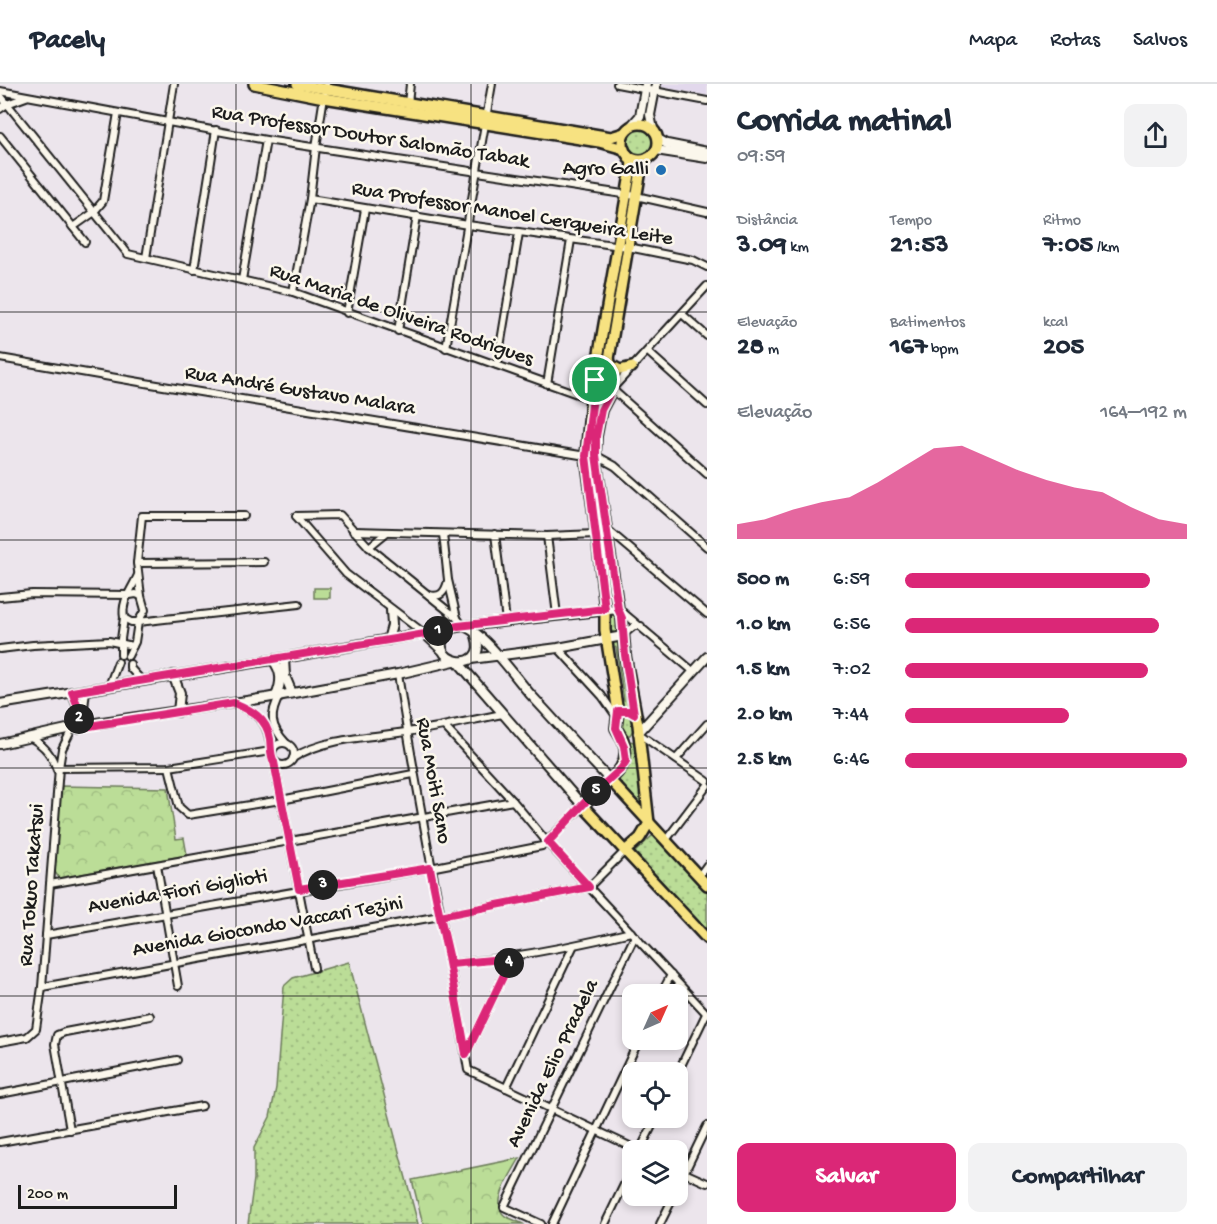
<!DOCTYPE html>
<html lang="pt">
<head>
<meta charset="utf-8">
<style>
	:root { --surface:#fff; --page:#f2f2f3; --text:#1f2937; --muted:#747a83; --line:#e0e1e3; --accent:#db2777 }
	body { margin:0; font-family:"Gochi Hand",sans-serif; background:var(--page); color:var(--text); height:100vh; display:flex; flex-direction:column; font-size:22px; white-space:nowrap }
	* { box-sizing:border-box; margin:0 }
	p { font-size:20px; color:var(--muted) }
	.icon { flex:none; width:33px; height:33px; fill:none; stroke:currentColor; stroke-width:2; stroke-linecap:round; stroke-linejoin:round }
	.map { position:relative; flex:1; overflow:hidden }
	.side { display:flex; flex-direction:column; background:var(--surface); width:510px }
	.side>* { flex:none }
	.needle { width:39px; rotate:45deg }
	.controls { position:absolute; left:622px; top:900px; display:grid; gap:12px }
	.controls a { display:grid; place-items:center; width:66px; height:66px; border-radius:12px; background:var(--surface); box-shadow:0 3px 9px #0003; font-size:30px }
	.scale { position:absolute; left:18px; bottom:15px; width:159px; box-sizing:border-box; padding-left:6px; border:3px solid #1c1c1c; border-top:0; font-size:16px; line-height:21px; white-space:nowrap; color:#1c1c1c; -webkit-text-stroke:4px #fbf7ec; paint-order:stroke }
	.pin { position:absolute; display:grid; place-items:center; width:51px; height:51px; color:#fff; margin:-26px; border:3px solid #fff; border-radius:50%; box-shadow:0 2px 6px #0007 }
	.km { position:absolute; width:30px; height:30px; margin:-15px; border-radius:50%; background:#222; color:#fff; font-size:16px; line-height:30px; text-align:center }
	.round { display:grid; place-items:center; flex:none; width:63px; height:63px; border-radius:12px; background:var(--page) }
	.headline { display:flex; align-items:center; justify-content:space-between; height:102px; padding:0 30px }
	h1 { font-size:33px; font-weight:700; line-height:45px }
	.figures { display:grid; grid-template-columns:repeat(3,1fr); gap:9px; height:102px; padding:6px 30px }
	.figures div { display:grid; align-content:center }
	.figures b { font-size:26px; font-weight:700 }
	.figures small { font-size:16px; font-weight:400 }
	.figures p { font-size:16px }
	.chart { height:168px; padding:12px 30px }
	.chart p { display:flex; justify-content:space-between }
	.chart svg { width:100%; height:108px; margin-top:6px; fill:var(--accent); opacity:.7 }
	.button { display:flex; gap:12px; margin-top:auto; padding:12px 30px }
	.button a { flex:1; height:69px; border-radius:12px; background:var(--accent); color:#fff; font-size:24px; font-weight:700; line-height:69px; text-align:center }
	.button a+a { background:var(--page); color:var(--text) }
	ul { padding:0 30px; list-style:none; font-size:20px }
	li { display:grid; grid-template-columns:96px 72px 1fr; align-items:center; height:45px }
	li i { height:15px; border-radius:8px; background:var(--accent) }
	header { display:flex; align-items:center; gap:36px; box-sizing:border-box; height:84px; padding:0 30px; background:var(--surface); border-bottom:2px solid var(--line) }
	header strong { font-size:28px }
	nav { display:flex; gap:33px; margin-inline-start:auto; font-size:21px }
	main { display:flex; flex:1; min-height:0 }
	.map>svg:first-child { display:block }
</style>
</head>
<body>
<header>
<strong>Pacely</strong>
<nav><a>Mapa</a><a>Rotas</a><a>Salvos</a></nav>
</header>
<main>
<div class="map">
<svg width="707" height="1140" viewBox="0 0 707 1140">
	<defs>
		<pattern id="grass-dots" width="8" height="8" patternUnits="userSpaceOnUse" patternTransform="scale(1.5)"><rect width="8" height="8" fill="#bbdd97"/><path d="M2 2h.1M6 6h.1" fill="none" stroke="#a0bd82" stroke-width="1.8" stroke-linecap="round"/></pattern>
		<pattern id="forest-crowns" width="20" height="18" patternUnits="userSpaceOnUse" patternTransform="scale(1.5)"><rect width="20" height="18" fill="#bbdd97"/><path d="M2 6a3 3 0 1 1 6 0M12 15a3 3 0 1 1 6 0" fill="none" stroke="#a0bd82"/></pattern>
	</defs>
	<rect width="100%" height="100%" fill="#ece5ec"/>
	<filter id="ink" filterUnits="userSpaceOnUse"><feTurbulence type="fractalNoise" baseFrequency=".0167" numOctaves="2"/><feDisplacementMap in="SourceGraphic" scale="12" xChannelSelector="R" yChannelSelector="G"/><feConvolveMatrix kernelMatrix="1 2 1 2 8 2 1 2 1" color-interpolation-filters="sRGB"/></filter>
	<g filter="url(#ink)">
		<!-- built -->
		<path fill="#e2d8ec" d="M661,0H707V11L663,3Z"/>
		<!-- grass -->
		<g fill="url(#grass-dots)" stroke="#6c7c5a" stroke-width="1.5">
			<circle cx="640" cy="57" r="14"/>
			<path d="M590,378H592L615,523H608Z"/>
			<path d="M613,529L618,533L619,546L615,549L609,546L608,534Z"/>
			<path d="M620,557L629,623L620,625V614L624,616L616,564L611,560L612,558Z"/>
			<path d="M627,630L633,634L635,643L630,651H625L620,647L621,634Z"/>
			<path d="M629,657L634,658L644,727L619,701V693C631,681 631,675 628,659Z"/>
			<path d="M652,752H656L707,808V848L635,768Z"/>
			<path d="M349,878L418,1140H248L254,1095V1064L270,1033L276,1004L284,902L293,894Z"/>
		</g>
		<!-- forest -->
		<g fill="url(#forest-crowns)" stroke="#6c7c5a" stroke-width="1.5">
			<path d="M60,702L168,704L176,755L184,754L187,771L59,794L53,785Z"/>
			<path d="M520,1074C513,1087 489,1120 505,1132C510,1135 518,1137 523,1140H423L412,1096Z"/>
		</g>
		<!-- green -->
		<rect fill="#bbdd97" stroke="#6c7c5a" stroke-width="1.5" x="314" y="504" width="16" height="10"/>
		<g fill="none" stroke-linecap="round" stroke-linejoin="round">
			<!-- minor casing -->
			<g stroke="#1c1c1c" stroke-width="10">
				<g id="minor">
					<path d="M617,0L707,17"/>
					<path d="M0,7L266,56L636,112L707,128"/>
					<path d="M0,11L128,170L293,208L591,315"/>
					<path d="M408,20L410,0"/>
					<path d="M0,25L7,20L26,13"/>
					<path d="M0,52L85,158"/>
					<path d="M310,115L468,141L628,163L693,176L707,183"/>
					<path d="M73,143L93,129L103,117L118,29"/>
					<path d="M146,174L174,0"/>
					<path d="M194,186L216,46"/>
					<path d="M242,196L266,56"/>
					<path d="M707,202L612,305L707,390"/>
					<path d="M293,208L310,115L316,63L326,0"/>
					<path d="M347,229L365,125"/>
					<path d="M682,230L707,252"/>
					<path d="M398,247L417,132"/>
					<path d="M446,264L492,0"/>
					<path d="M648,268L707,321"/>
					<path d="M0,274C195,308 390,340 586,372L595,371L615,382L707,463"/>
					<path d="M497,281L519,149"/>
					<path d="M547,300L571,156"/>
					<path d="M296,432L340,431L369,463L457,534L463,542"/>
					<path d="M296,432L346,490L425,550"/>
					<path d="M607,445L707,530"/>
					<path d="M353,447L547,452L596,450"/>
					<path d="M443,450L448,496L457,534"/>
					<path d="M495,450L506,537"/>
					<path d="M547,452L557,531"/>
					<path d="M369,463L386,449"/>
					<path d="M137,479L264,478"/>
					<path d="M429,511C441,514 445,508 448,497"/>
					<path d="M141,512L137,479L142,432H244"/>
					<path d="M0,513L32,510L130,511L136,510L141,512L145,526L138,538H131L124,534C121,517 131,507 138,491"/>
					<path d="M619,525L694,588"/>
					<path d="M623,551L634,542H641"/>
					<path d="M558,564L602,612L616,632"/>
					<path d="M0,565L33,561L109,557L133,562"/>
					<path d="M121,571V555L124,534"/>
					<path d="M128,572L135,558L138,538L299,520"/>
					<path d="M130,580V584L142,597"/>
					<path d="M398,590C418,723 447,854 468,986L638,1066"/>
					<path d="M109,602L118,578"/>
					<path d="M280,611C269,631 270,642 286,659"/>
					<path d="M444,642L513,717L547,758L707,930"/>
					<path d="M638,649L707,697"/>
					<path d="M31,654C45,662 52,671 57,686"/>
					<circle cx="283" cy="670" r="11"/>
					<path d="M293,674C323,654 372,653 406,648C439,644 471,636 503,630"/>
					<path d="M676,675L707,640"/>
					<path d="M274,678L314,884"/>
					<path d="M169,683L179,723L188,731L281,716L413,690"/>
					<path d="M59,684L169,683L271,667C269,639 260,630 234,619"/>
					<path d="M666,756L707,702"/>
					<path d="M157,781L178,902"/>
					<path d="M699,792L707,781"/>
					<path d="M50,800L513,717"/>
					<path d="M46,851L430,784L542,762L583,722"/>
					<path d="M451,880C512,874 571,863 631,848"/>
					<path d="M42,903L440,832L589,803L625,767"/>
					<path d="M661,910L671,891"/>
					<path d="M0,958L27,953L36,945L42,903L59,684L62,665L72,645"/>
					<path d="M466,970L512,874"/>
					<path d="M678,988L706,930"/>
					<path d="M506,1004L573,863"/>
					<path d="M0,1010L177,976"/>
					<path d="M70,1046L55,960L57,951L65,948L150,932"/>
					<path d="M0,1058L202,1022"/>
					<path d="M640,1066L656,1034"/>
					<path d="M678,1086L707,1099"/>
					<path d="M678,1102L707,1042"/>
					<path d="M541,1140L504,1123L635,852"/>
					<path d="M552,1140L639,956"/>
					<path d="M605,1140L633,1082"/>
					<path d="M660,1140L674,1112"/>
				</g>
			</g>
			<!-- tertiary casing -->
			<g stroke="#1c1c1c" stroke-width="12">
				<g id="tertiary">
					<path d="M632,41L640,32L646,0"/>
					<path d="M653,45L650,31L656,0"/>
					<path d="M658,55L667,60L707,68"/>
					<path d="M656,66L707,74"/>
					<path d="M465,542L618,525"/>
					<path d="M450,545C418,578 490,594 476,552"/>
					<path d="M425,550L443,567"/>
					<path d="M388,556L392,541L391,526"/>
					<path d="M284,574L285,592L292,609"/>
					<path d="M471,575L558,564L623,552"/>
					<path d="M273,576C282,588 282,598 276,612"/>
					<path d="M458,578L583,722"/>
					<path d="M173,591L180,609L178,628"/>
					<path d="M85,606L83,624L89,640"/>
					<path d="M72,608L79,625L77,644"/>
					<path d="M0,620L284,574L463,542C484,548 515,593 531,611C557,639 583,668 610,696"/>
					<path d="M638,649L707,573"/>
					<path d="M0,660L89,640L266,614L398,590L454,577"/>
				</g>
			</g>
			<!-- primary casing -->
			<g stroke="#1c1c1c" stroke-width="14">
				<g id="primary">
					<path d="M254,0L324,14L599,58L624,65"/>
					<path d="M297,0L611,53L624,49"/>
					<circle cx="640" cy="58" r="18"/>
					<path d="M627,70L632,79L591,315L586,372L598,460L605,525V546L618,628L616,644C618,648 621,652 623,656C635,688 599,700 583,722L707,855"/>
					<path d="M609,275L611,281L620,286L632,283"/>
					<path d="M610,696L707,801"/>
					<path d="M625,767L640,754L649,739L638,641L625,571L622,534L618,525L595,371L596,352L601,326L612,305L608,292L609,275L642,80L648,74"/>
				</g>
			</g>
			<!-- minor -->
			<use href="#minor" stroke="#fbf7ec" stroke-width="6"/>
			<!-- tertiary -->
			<use href="#tertiary" stroke="#fbf7ec" stroke-width="8"/>
			<!-- primary -->
			<use href="#primary" stroke="#f7e281" stroke-width="9"/>
		</g>
	</g>
	<g fill="none" stroke-linecap="round" stroke-linejoin="round" filter="url(#ink)">
		<!-- route casing -->
		<g stroke="#fff" stroke-width="12">
			<path id="route" d="M595,296L586,372L605,525L458,542L425,550L72,608L79,625L77,644L234,619C251,626 267,634 270,655C271,663 270,671 274,678L299,805L430,784C443,846 455,908 466,970L512,874L451,880L440,832L589,803L548,758L589,714L621,685L626,677L624,662L616,644L618,627H629L634,630L625,571L622,534L618,525L596,371V352L601,326L612,305L608,292L595,296"/>
		</g>
		<!-- route -->
		<use href="#route" stroke="#db2777" stroke-width="8"/>
	</g>
	<!-- grid -->
	<path fill="none" stroke="#1c1c1c" stroke-width="1.5" stroke-opacity="0.55" d="M236,0V1140M471,0V1140M0,228H707M0,456H707M0,684H707M0,912H633M678,912H707"/>
	<!-- markers -->
	<circle fill="#1f6fb2" stroke="#fbf7ec" stroke-width="2" cx="661" cy="86" r="6"/>
	<g text-anchor="middle" dominant-baseline="central" stroke-width="5" stroke-linejoin="round" paint-order="stroke">
		<!-- street labels -->
		<g font-size="21" fill="#1c1c1c" stroke="#fbf7ec">
			<text transform="translate(370 54) rotate(9)">Rua Professor Doutor Salomão Tabak</text>
			<text transform="translate(512 131) rotate(9)">Rua Professor Manoel Cerqueira Leite</text>
			<text transform="translate(401 232) rotate(19)">Rua Maria de Oliveira Rodrigues</text>
			<text transform="translate(300 308) rotate(9)">Rua André Gustavo Malara</text>
			<text transform="translate(432 697) rotate(80)">Rua Moiti Sano</text>
			<text transform="translate(33 801) rotate(-86)">Rua Tokuo Takatsui</text>
			<text transform="translate(178 809) rotate(-10)">Avenida Fiori Giglioti</text>
			<text transform="translate(268 844) rotate(-10)">Avenida Giocondo Vaccari Tezini</text>
			<text transform="translate(554 980) rotate(-64)">Avenida Elio Pradela</text>
		</g>
		<!-- poi labels -->
		<g font-size="21" fill="#1c1c1c" stroke="#fbf7ec" text-anchor="end">
			<text x="649" y="86">Agro Galli</text>
		</g>
	</g>
</svg>
<div class="controls">
<a><svg class="needle" viewBox="-14 -14 28 28"><path d="M0-13l5 13h-10z" fill="#e53935"/><path d="M0 13l5-13h-10z" fill="#747a83"/></svg></a>
<a><svg class="icon" aria-label="locate" viewBox="0 0 24 24"><circle cx="12" cy="12" r="6"/><path d="M12 2v4M12 18v4M2 12h4M18 12h4"/></svg></a>
<a><svg class="icon" aria-label="layers" viewBox="0 0 24 24"><path d="M12 4l9 5-9 5-9-5zM3 14l9 5 9-5"/></svg></a>
</div>
<div class="scale">200 m</div>
<div class="pin" style="left:595px;top:296px;background:#1e9e55"><svg class="icon" aria-label="arrive" viewBox="0 0 24 24"><path d="M6 21V4h12l-3 4 3 4H6"/></svg></div>
<b class="km" style="left:438px;top:547px">1</b>
<b class="km" style="left:79px;top:635px">2</b>
<b class="km" style="left:323px;top:801px">3</b>
<b class="km" style="left:509px;top:879px">4</b>
<b class="km" style="left:596px;top:707px">5</b>
</div>
<section class="side">
<div class="headline"><div><h1>Corrida matinal</h1><p>09:59</p></div><a class="round"><svg class="icon" aria-label="share" viewBox="0 0 24 24"><path d="M12 15V3M7 8l5-5 5 5M5 13v7h14v-7"/></svg></a></div>
<div class="figures">
<div><p>Distância</p><b>3.09<small> km</small></b></div>
<div><p>Tempo</p><b>21:53</b></div>
<div><p>Ritmo</p><b>7:05<small> /km</small></b></div>
</div>
<div class="figures">
<div><p>Elevação</p><b>28<small> m</small></b></div>
<div><p>Batimentos</p><b>167<small> bpm</small></b></div>
<div><p>kcal</p><b>205</b></div>
</div>
<div class="chart"><p><span>Elevação</span>164–192 m</p>
<svg viewBox="0 0 160 44" preserveAspectRatio="none"><path d="M0 44V38L10 36L20 32L30 29L40 27L50 21L60 14L70 7L80 6L90 11L100 16L110 20L120 23L130 25L140 31L150 36L160 38V44z"/></svg>
</div>
<ul>
<li><b>500 m</b>6:59<i style="width:87%"></i></li>
<li><b>1.0 km</b>6:56<i style="width:90%"></i></li>
<li><b>1.5 km</b>7:02<i style="width:86%"></i></li>
<li><b>2.0 km</b>7:44<i style="width:58%"></i></li>
<li><b>2.5 km</b>6:46<i style="width:100%"></i></li>
</ul>
<div class="button"><a>Salvar</a><a>Compartilhar</a></div>
</section>
</main>
</body>
</html>
